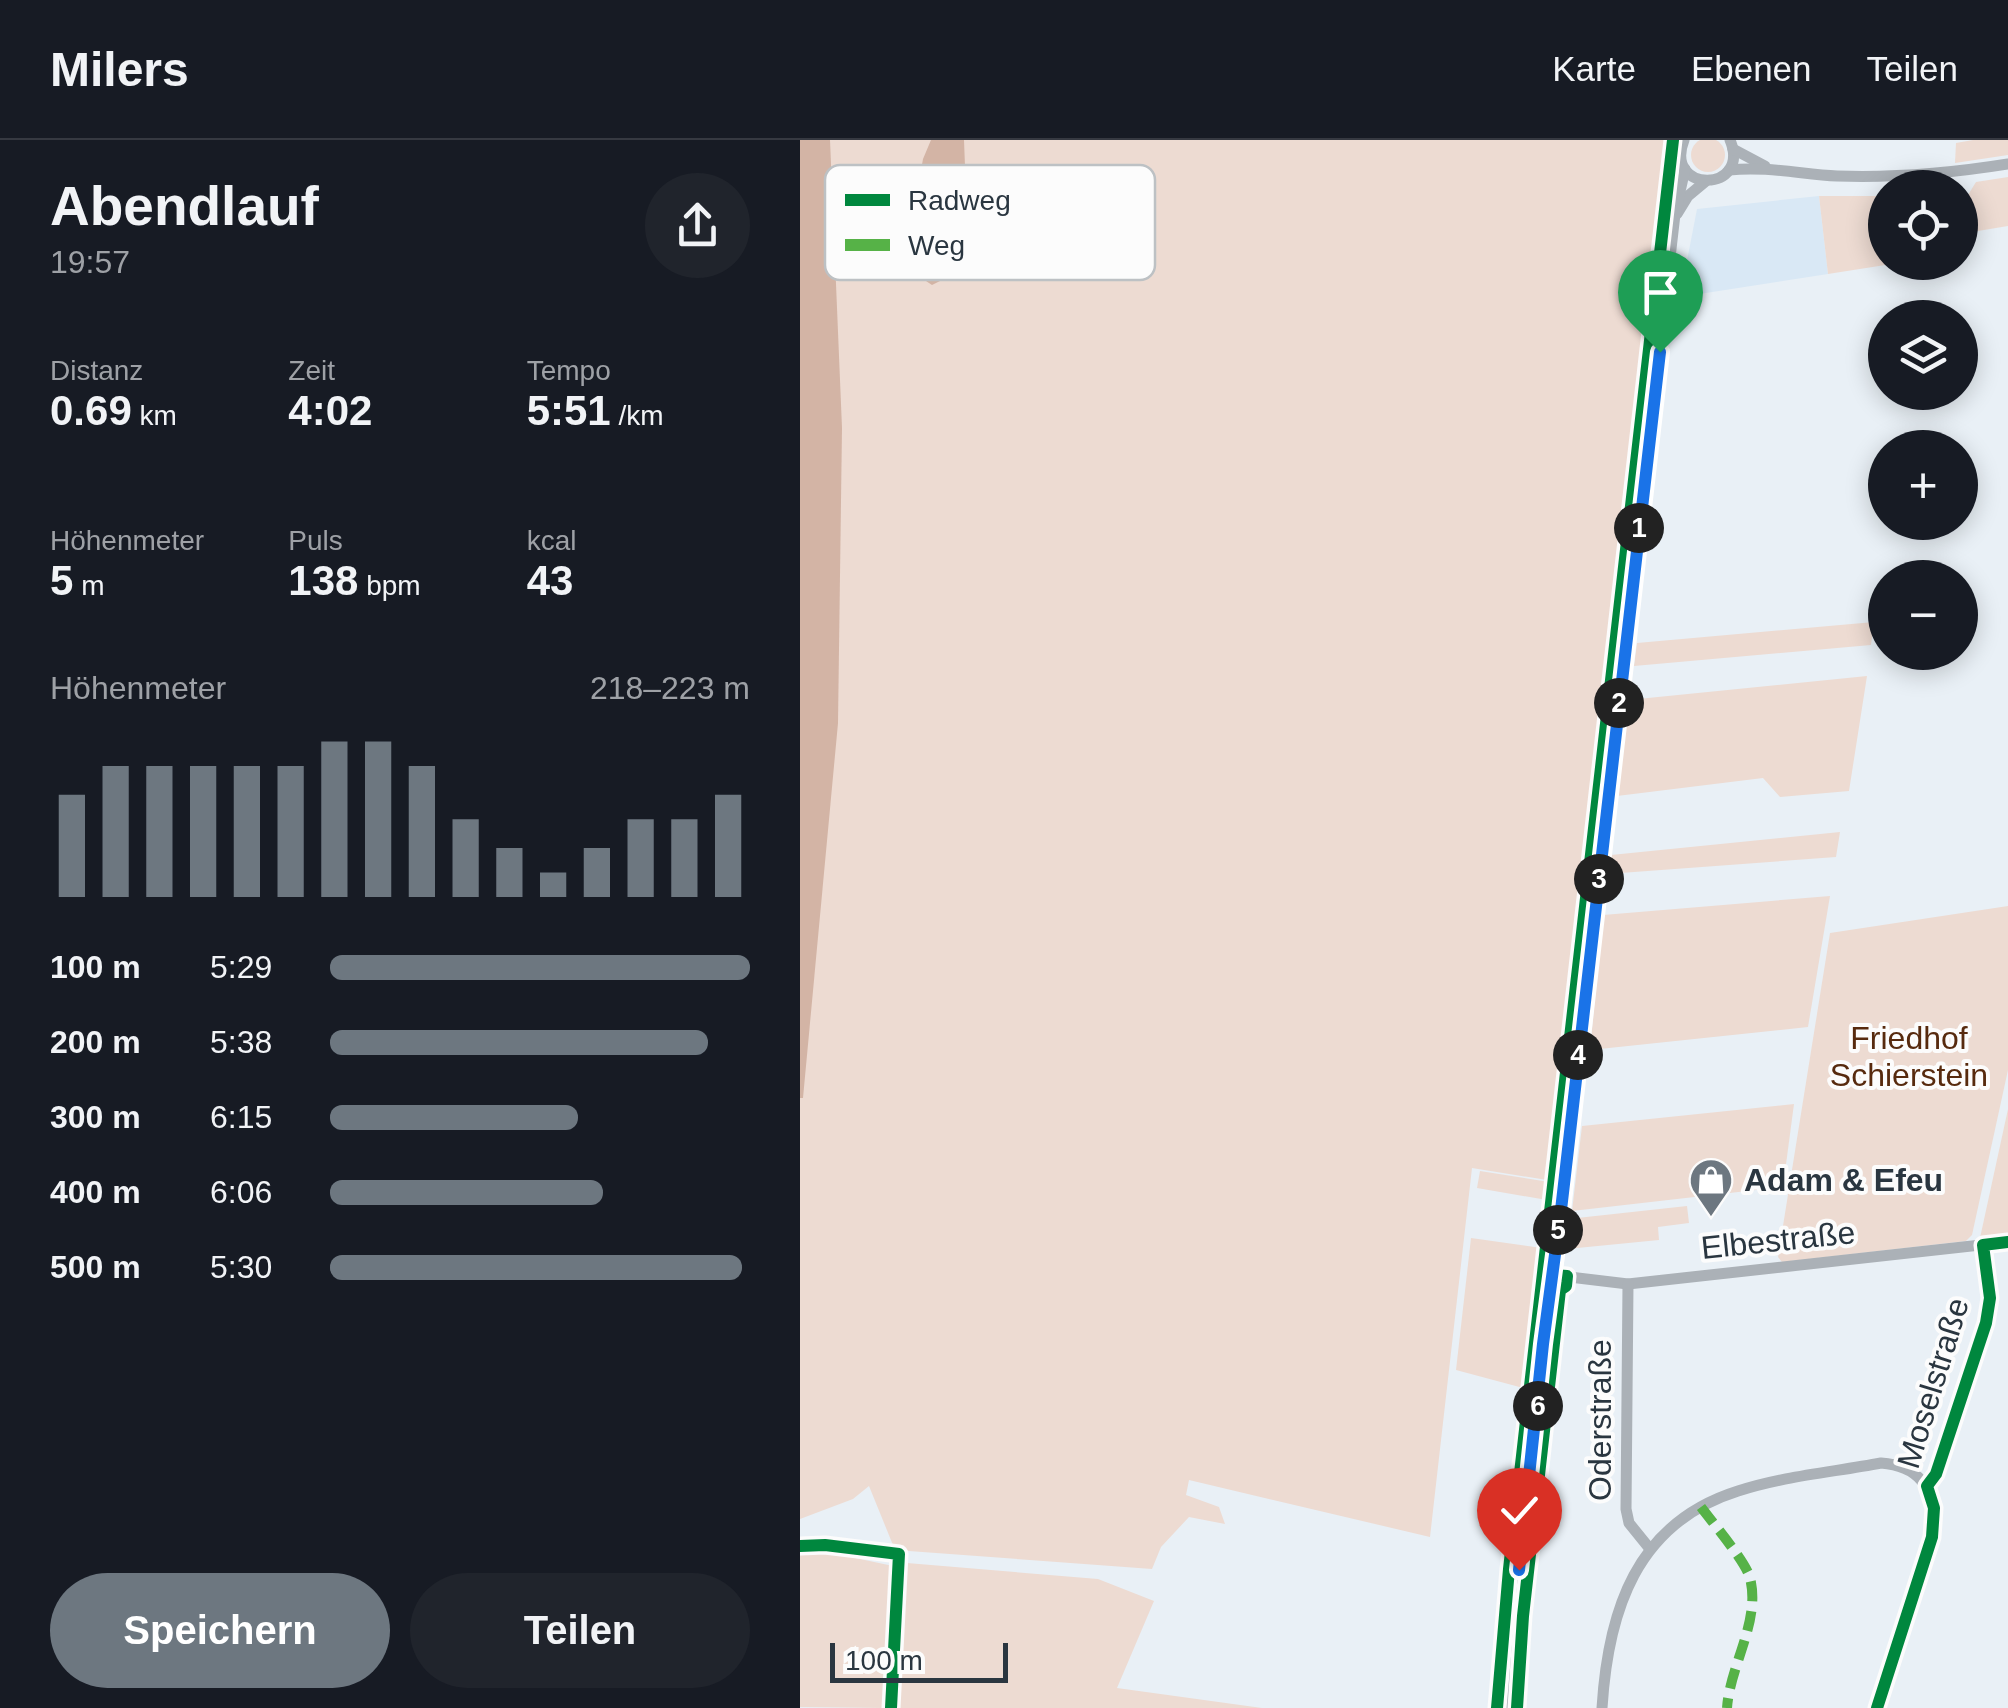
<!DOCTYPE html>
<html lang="de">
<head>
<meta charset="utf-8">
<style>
	:root { --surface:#171b24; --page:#20242c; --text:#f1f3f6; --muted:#9ea1a6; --line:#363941; --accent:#6d7780 }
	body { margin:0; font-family:Arial,sans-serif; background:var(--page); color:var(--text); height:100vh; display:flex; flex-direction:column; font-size:38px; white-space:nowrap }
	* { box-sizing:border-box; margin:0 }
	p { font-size:32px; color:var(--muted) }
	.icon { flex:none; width:55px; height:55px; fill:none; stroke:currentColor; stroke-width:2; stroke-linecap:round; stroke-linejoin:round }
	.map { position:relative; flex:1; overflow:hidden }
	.panel { display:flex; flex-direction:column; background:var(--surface); width:800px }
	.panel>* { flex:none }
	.fabs { position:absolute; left:1068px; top:30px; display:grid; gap:20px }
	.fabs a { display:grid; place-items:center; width:110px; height:110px; border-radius:50%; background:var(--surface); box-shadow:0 5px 25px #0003; font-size:50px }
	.scale { position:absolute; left:30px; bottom:25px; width:178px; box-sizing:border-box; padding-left:10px; border:5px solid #2a3640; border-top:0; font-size:28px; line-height:35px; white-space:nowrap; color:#2a3640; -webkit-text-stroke:8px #fcfcfc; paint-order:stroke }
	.pin { position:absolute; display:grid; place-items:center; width:85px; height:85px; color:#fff; margin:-102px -42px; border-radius:50% 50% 50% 0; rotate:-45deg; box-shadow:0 0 10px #0007 }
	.pin .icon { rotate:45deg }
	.km { position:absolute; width:50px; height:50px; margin:-25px; border-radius:50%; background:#222; color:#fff; font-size:28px; line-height:50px; text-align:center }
	.round { display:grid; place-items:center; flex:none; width:105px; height:105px; border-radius:52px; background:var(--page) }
	.summary { display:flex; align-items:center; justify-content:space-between; height:170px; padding:0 50px }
	h1 { font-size:55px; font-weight:600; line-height:75px }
	.figures { display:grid; grid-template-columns:repeat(3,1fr); gap:15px; height:170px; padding:10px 50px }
	.figures div { display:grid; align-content:center }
	.figures b { font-size:42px; font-weight:600 }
	.figures small { font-size:28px; font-weight:400 }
	.figures p { font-size:28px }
	.chart { height:280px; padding:20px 50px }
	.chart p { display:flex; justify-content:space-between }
	.chart svg { width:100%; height:180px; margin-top:10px; stroke:var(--accent); stroke-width:6 }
	.cta { display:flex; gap:20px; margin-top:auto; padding:20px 50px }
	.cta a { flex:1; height:115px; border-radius:60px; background:var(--accent); color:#fff; font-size:40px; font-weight:600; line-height:115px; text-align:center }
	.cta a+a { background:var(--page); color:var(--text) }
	ul { padding:0 50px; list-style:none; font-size:32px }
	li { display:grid; grid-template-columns:160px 120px 1fr; align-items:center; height:75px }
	li i { height:25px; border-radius:12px; background:var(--accent) }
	header { display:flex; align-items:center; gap:60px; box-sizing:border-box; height:140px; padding:0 50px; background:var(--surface); border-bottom:2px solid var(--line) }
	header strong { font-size:48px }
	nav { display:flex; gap:55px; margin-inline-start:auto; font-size:35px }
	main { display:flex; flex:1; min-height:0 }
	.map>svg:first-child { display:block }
</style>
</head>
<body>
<header>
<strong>Milers</strong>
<nav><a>Karte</a><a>Ebenen</a><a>Teilen</a></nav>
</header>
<main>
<section class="panel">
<div class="summary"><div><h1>Abendlauf</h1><p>19:57</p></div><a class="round"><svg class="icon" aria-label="share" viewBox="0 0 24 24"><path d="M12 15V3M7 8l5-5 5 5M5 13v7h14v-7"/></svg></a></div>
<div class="figures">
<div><p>Distanz</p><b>0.69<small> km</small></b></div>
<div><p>Zeit</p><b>4:02</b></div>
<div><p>Tempo</p><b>5:51<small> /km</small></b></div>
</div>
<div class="figures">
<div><p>Höhenmeter</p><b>5<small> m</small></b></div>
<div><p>Puls</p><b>138<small> bpm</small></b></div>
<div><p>kcal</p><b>43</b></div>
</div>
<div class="chart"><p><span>Höhenmeter</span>218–223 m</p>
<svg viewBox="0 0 160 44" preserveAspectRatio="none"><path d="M5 44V19M15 44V12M25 44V12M35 44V12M45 44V12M55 44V12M65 44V6M75 44V6M85 44V12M95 44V25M105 44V32M115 44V38M125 44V32M135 44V25M145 44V25M155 44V19"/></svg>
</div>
<ul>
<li><b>100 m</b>5:29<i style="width:100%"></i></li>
<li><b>200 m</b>5:38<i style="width:90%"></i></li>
<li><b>300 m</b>6:15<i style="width:59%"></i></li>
<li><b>400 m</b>6:06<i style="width:65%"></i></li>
<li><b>500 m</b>5:30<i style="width:98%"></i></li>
</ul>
<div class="cta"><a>Speichern</a><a>Teilen</a></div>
</section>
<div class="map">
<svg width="1208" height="1568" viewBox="0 0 1208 1568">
	<rect width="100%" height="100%" fill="#e9f0f6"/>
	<!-- built -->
	<path fill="#d9e8f5" d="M1019,56L1028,134L880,157L897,69Z"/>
	<!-- green -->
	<g fill="#eddbd2">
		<circle cx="908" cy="15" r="17"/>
		<path d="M0,0H867L821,373L747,1040L672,1028L630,1397L389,1340L386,1355L419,1367L425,1384L389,1377L361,1407L352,1429L95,1410L69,1346L53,1359L0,1379Z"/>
		<path d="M1173,0H1208V15L1155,23L1156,3Z"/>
		<path d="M1208,37V86L1160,94V68L1176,42Z"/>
		<path d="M1019,56H1085V122L1098,123L1028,134Z"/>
		<path d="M1074,482L1071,505L834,526L837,503Z"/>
		<path d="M1067,536L1049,651L980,657L963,638L817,656L828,560Z"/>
		<path d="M1040,692L1036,717L807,734L811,715Z"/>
		<path d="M1030,756L1008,887L790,910L803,775Z"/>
		<path d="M1208,766V930L1172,1095L1166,1101L982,1122L978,1117L1030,793Z"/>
		<path d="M994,964L983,1047L772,1071L782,986Z"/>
		<path d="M1208,969V1095L1180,1098Z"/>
		<path d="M680,1031L749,1042L747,1060L677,1048Z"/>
		<path d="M887,1066L889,1083L858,1087L859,1100L767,1109L768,1079Z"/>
		<path d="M671,1098L742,1108L727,1249L656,1230Z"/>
		<path d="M12,1413L46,1416L93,1426L85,1568L0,1567V1415Z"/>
		<path d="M107,1423L298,1439L354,1461L317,1548L462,1568H99Z"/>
	</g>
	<!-- water -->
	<g fill="#d3b4a5">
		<path d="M0,0H30L42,288L38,583L3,958H0Z"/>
		<path d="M164,0L166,53L156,74C164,94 156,115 152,135L132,145L120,137L114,126L121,89L115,73L118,47L123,19L131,0Z"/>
	</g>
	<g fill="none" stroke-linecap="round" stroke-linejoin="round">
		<!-- minor -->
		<g stroke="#abb1b7" stroke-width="11">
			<path d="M884,0C863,54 952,53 930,0"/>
			<path d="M933,9L965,26"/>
			<path d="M929,30C966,26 1001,34 1037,36C1094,38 1152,33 1208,24"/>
			<path d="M877,74L888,56L906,41"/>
			<path d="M753,1135L828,1144L1208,1102"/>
			<path d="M828,1144L826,1369L829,1383L850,1409"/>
			<path d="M1127,1346L1136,1334L1186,1183L1190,1158L1183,1105"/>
			<path d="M0,1406L25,1405L99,1414L91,1568"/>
			<path d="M707,1568L743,1204L761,1070L875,74L885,29"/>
			<path d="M802,1568C808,1471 836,1383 938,1351C984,1336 1034,1332 1081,1323C1119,1326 1133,1347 1135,1383L1077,1568"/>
		</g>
		<!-- quiet -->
		<path stroke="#56b247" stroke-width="10" stroke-dasharray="20 10" stroke-linecap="butt" d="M901,1367C912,1382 946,1422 950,1438C961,1481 930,1525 927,1568"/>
		<!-- cycleway casing -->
		<g stroke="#fcfcfc" stroke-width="19">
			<g id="cycleway">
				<path d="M0,1406L25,1405L99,1414L91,1568"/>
				<path d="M697,1568L709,1429L873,0"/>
				<path d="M717,1568L723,1476L760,1150L766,1146L767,1136L753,1135L756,1110"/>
				<path d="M1077,1568L1132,1397L1134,1368L1127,1346L1136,1334L1186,1183L1190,1158L1183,1105L1208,1102"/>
			</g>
		</g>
		<!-- cycleway -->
		<use href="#cycleway" stroke="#00873e" stroke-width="12"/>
	</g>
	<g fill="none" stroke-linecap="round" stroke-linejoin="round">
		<!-- route casing -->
		<g stroke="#fff" stroke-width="20">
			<path id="route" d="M719,1430L743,1204L761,1070L860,212"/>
		</g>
		<!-- route -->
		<use href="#route" stroke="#1a73e8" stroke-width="12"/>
	</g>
	<!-- icons -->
	<defs>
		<g id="shop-pin" transform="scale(2.25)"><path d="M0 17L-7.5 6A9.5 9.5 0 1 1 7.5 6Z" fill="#6d7780" stroke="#fcfcfc"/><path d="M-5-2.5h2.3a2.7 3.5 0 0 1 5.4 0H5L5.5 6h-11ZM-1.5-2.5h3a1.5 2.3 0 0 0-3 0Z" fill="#fff"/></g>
	</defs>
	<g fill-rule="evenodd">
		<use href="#shop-pin" x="911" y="1040"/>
	</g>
	<g text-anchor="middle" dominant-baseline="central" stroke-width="8" stroke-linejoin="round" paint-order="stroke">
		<!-- park labels -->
		<g font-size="32" fill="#572a0e" stroke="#fcfcfc">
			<text x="1109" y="898">Friedhof<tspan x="1109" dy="37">Schierstein</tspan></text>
		</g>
		<!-- poi labels -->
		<g font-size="32" font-weight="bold" fill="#2a3640" stroke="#fcfcfc" text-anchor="start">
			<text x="944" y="1040">Adam &amp; Efeu</text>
		</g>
		<!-- street labels -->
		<g font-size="32" fill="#2a3640" stroke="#fcfcfc">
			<text transform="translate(978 1100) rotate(-6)">Elbestraße</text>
			<text transform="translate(1133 1243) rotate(-73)">Moselstraße</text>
			<text transform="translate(800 1280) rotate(-90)">Oderstraße</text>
		</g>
	</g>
	<!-- legend -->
	<rect x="25" y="25" width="330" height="115" rx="15" fill="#fcfcfc" stroke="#bdc1c4" stroke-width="2.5"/>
	<rect x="45" y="54" width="45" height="12" fill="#00873e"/>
	<rect x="45" y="99" width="45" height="12" fill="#56b247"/>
	<g font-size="28" fill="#2a3640">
		<text x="108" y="70">Radweg</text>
		<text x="108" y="115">Weg</text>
	</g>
</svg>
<div class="fabs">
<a><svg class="icon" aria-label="locate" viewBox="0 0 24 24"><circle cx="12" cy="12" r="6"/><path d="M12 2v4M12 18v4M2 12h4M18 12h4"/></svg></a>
<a><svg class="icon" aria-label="layers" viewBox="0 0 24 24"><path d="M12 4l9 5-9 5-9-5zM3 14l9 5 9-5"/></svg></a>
<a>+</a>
<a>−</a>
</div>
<div class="scale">100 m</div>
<div class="pin" style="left:860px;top:212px;background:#1e9e55"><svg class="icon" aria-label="arrive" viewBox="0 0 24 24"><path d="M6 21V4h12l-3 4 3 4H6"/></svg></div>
<div class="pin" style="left:719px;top:1430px;background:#d93025"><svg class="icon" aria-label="check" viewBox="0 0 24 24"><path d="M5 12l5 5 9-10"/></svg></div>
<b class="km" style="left:839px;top:388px">1</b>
<b class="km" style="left:819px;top:563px">2</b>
<b class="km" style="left:799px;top:739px">3</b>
<b class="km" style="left:778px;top:915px">4</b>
<b class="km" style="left:758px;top:1090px">5</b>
<b class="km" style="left:738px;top:1266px">6</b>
</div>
</main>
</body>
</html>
